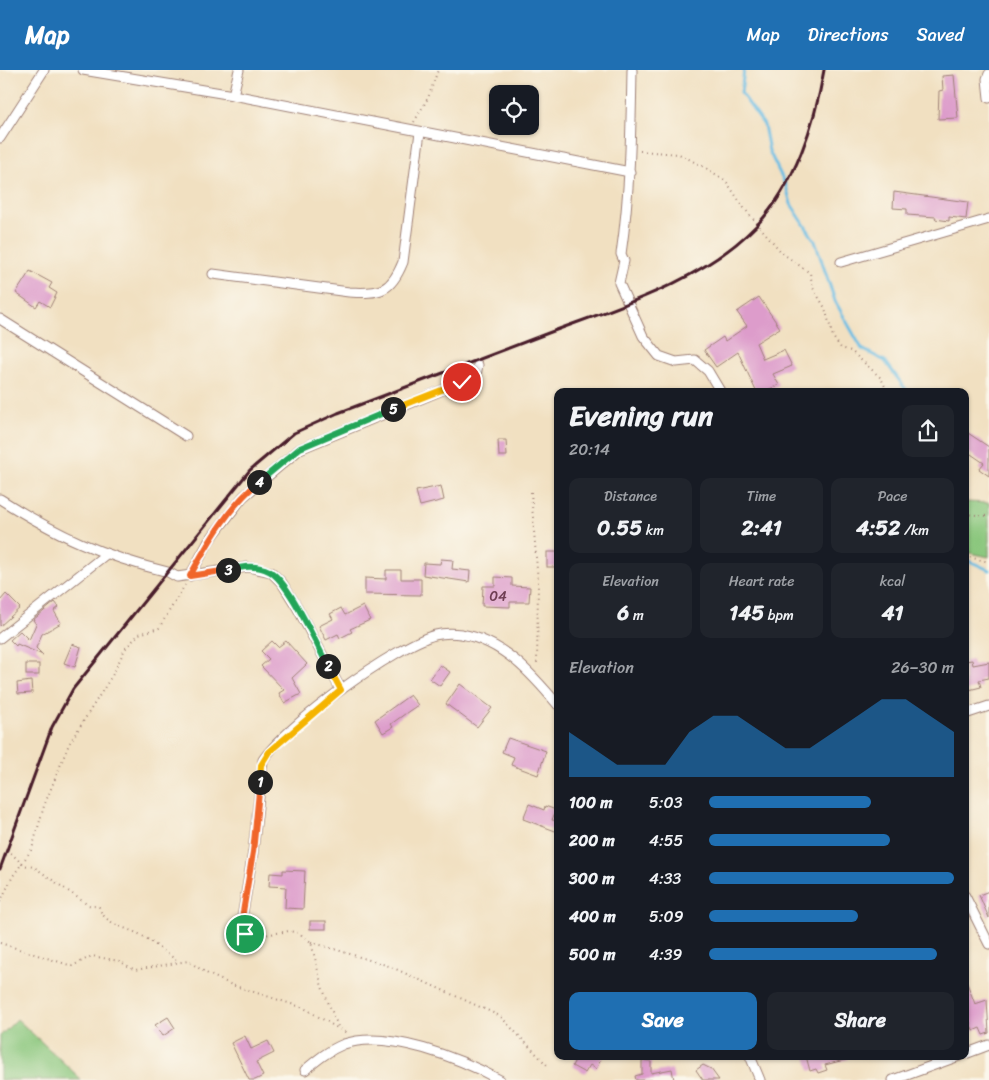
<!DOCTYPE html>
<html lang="en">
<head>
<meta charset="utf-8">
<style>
	:root { --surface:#171b24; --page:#20242c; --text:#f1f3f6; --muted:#9ea1a6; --accent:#1f6fb2 }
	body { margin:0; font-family:Sriracha,sans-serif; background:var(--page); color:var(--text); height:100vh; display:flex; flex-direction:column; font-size:19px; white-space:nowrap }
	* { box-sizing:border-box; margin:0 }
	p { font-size:16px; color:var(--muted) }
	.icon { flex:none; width:28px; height:28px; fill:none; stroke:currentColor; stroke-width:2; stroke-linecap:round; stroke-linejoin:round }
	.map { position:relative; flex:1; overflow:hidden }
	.details { position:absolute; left:554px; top:318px; width:415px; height:672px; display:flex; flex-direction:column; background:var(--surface); border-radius:10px; box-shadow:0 1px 4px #0004 }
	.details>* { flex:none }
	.controls { position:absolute; left:489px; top:15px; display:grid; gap:10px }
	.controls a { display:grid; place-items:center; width:50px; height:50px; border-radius:10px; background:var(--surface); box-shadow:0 1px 4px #0004; font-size:25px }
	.pin { position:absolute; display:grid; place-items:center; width:42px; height:42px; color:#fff; margin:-21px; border:2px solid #fff; border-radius:50%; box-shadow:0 1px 5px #0007 }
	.km { position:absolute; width:25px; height:25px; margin:-12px; border-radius:50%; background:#222; color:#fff; font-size:14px; line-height:25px; text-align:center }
	.round { display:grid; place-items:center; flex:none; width:52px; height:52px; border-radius:10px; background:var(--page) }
	.summary { display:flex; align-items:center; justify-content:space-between; height:85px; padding:0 15px }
	h1 { font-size:28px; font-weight:800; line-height:38px }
	.metrics { display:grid; grid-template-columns:repeat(3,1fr); gap:8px; height:85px; padding:5px 15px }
	.metrics div { display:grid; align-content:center; border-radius:10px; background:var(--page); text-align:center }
	.metrics b { font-size:21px; font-weight:800 }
	.metrics small { font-size:14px; font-weight:400 }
	.metrics p { font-size:14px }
	.chart { height:140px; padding:10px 15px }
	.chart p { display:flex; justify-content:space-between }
	.chart svg { width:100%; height:90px; margin-top:5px; fill:var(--accent); opacity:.7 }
	.action { display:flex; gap:10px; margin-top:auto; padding:10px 15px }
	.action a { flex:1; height:58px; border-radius:10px; background:var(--accent); color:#fff; font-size:20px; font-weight:800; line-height:58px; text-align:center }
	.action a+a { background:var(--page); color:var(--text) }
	ul { padding:0 15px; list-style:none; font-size:16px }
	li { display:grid; grid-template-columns:80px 60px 1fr; align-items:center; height:38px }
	li i { height:12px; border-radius:6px; background:var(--accent) }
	header { display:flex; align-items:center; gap:30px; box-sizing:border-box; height:70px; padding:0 25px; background:var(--accent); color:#fff }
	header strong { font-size:24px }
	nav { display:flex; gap:28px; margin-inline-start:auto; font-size:18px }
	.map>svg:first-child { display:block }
</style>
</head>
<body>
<header>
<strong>Map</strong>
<nav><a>Map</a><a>Directions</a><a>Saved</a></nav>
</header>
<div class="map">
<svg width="989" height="1010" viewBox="0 0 989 1010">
	<rect width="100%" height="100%" fill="#fbf7ec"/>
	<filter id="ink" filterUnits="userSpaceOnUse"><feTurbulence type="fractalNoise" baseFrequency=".02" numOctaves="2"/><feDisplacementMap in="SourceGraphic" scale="10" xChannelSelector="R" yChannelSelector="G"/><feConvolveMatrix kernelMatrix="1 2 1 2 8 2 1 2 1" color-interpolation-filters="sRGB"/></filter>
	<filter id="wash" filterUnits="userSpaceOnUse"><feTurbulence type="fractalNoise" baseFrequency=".0096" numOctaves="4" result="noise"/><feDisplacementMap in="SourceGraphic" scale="20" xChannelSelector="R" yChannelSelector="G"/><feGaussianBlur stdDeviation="1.12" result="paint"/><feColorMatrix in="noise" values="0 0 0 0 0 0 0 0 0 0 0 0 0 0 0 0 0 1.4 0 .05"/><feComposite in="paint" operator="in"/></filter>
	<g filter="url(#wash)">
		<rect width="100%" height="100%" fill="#f1e0c1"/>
		<!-- green -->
		<g fill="#89c67c" stroke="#6a7254">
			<path d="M965,432L989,433V487L965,482Z"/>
			<path d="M17,949L82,1010H0V966Z"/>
		</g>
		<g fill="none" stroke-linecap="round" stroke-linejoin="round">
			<!-- stream -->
			<g stroke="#66bce3" stroke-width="3">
				<path d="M744,0L741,23L764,55L769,81L786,116L791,134L815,171L835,231L862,279L885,291L907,321"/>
				<path d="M965,489L989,500"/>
			</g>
		</g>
		<g id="blocks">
			<!-- building -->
			<g fill="#dd9ccb">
				<path d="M954,5L958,48L938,49L939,21L943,20L942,6Z"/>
				<path d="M894,122L968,132L966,149L949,147V151L935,149L936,147L907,145V139L893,138Z"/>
				<path d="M30,201L52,213L49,218L57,223L50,237L40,231L36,237L16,223Z"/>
				<path d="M759,227L780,258L756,273L763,289L784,280L792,296L773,304L779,315L765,321H756L738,282L716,297L704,280L723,267L725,271L747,256L737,242Z"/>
				<path d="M965,361L989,377V406L979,399L984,393L965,380Z"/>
				<path d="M498,370H506L507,386H499Z"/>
				<path d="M441,416L444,430L420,436L416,421Z"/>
				<rect x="547" y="482" width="11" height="15"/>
				<path d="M441,489L453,490L452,499L470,501L469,512L423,505L424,493L440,494Z"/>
				<path d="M386,500H401V509H421V525L365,524V508L386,509Z"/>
				<path d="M495,507L512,508V516L530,517L529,532H510V537L482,536L483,516H495Z"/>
				<path d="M6,524L20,538L0,556V531Z"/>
				<path d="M55,532L59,537L54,541L61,553L42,564L36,578L43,585L17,574L16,576L10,570L20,561L29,570L36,554L33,550Z"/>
				<path d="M363,536L370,550L350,559L352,562L340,568L338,564L326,570L319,556L333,549L330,544L341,538L345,545Z"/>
				<path d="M272,571L278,577L286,571L307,594L292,608L301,624L284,633L279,623L284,620L261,596L269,589L261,581Z"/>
				<path d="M72,574L81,577L75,597L64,593Z"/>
				<path d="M972,590L973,595L989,592V608L979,610L981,617L965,621V591Z"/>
				<rect x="26" y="594" width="13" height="11"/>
				<path d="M440,595L450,602L440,616L430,609Z"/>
				<path d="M31,611L32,623L18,624L17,613Z"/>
				<path d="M460,614L492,638L477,657L446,634Z"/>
				<path d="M410,625L418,635L409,641L391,654L393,657L383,663L375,650Z"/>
				<path d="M508,668L546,681L538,705L511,695L514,687L502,682Z"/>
				<path d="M529,734L544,740L545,736L556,740L552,750L558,751V762L523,749Z"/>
				<path d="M283,800L305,801L303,839L285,838L286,817L269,816L270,803L283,804Z"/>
				<path d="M989,821V848L979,825Z"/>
				<rect x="310" y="851" width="16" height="8"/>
				<path d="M965,908L975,934L987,930L989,963L983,965L980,958L973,961L970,952L965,953Z"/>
				<path d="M168,947L175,958L163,966L155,955Z"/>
				<path d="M245,966L251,979L268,971L274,983L256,992L263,1006L255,1010H249L231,973Z"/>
				<path d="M577,986H603L596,999L590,995L585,1003L572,996Z"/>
				<path d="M806,986H847L848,989L825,995L827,1000L818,1003L816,999L810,1001Z"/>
				<path d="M642,990L651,991V1003L672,999L674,1010H636L635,1006L642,1004Z"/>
				<path d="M703,995L711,999L719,1010H703L696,1000Z"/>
			</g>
		</g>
	</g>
	<g filter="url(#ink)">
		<use href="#blocks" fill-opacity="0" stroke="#9e8076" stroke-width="1"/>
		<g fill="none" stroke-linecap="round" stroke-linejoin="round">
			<!-- minor casing -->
			<g stroke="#9e8076" stroke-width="11">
				<g id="minor">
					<path d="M83,0L233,25L630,102"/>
					<path d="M632,0C631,62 630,123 621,184L624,191L619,213L643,266L659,286L676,292L695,290L708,301L720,321"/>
					<path d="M989,4L987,9L989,28"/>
					<path d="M233,25L239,0"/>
					<path d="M0,68L44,0"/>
					<path d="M841,192L989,149"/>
					<path d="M213,204L349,222C380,224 391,222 403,192L420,62"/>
					<path d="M0,249L186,366"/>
					<path d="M0,429C57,465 102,486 168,502L177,507L248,497L271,502L282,513L297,537L341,620"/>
					<path d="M190,506L209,471L243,427L300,379L462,312L476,305L478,295"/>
					<path d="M0,568L105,485"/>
					<path d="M965,644L989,636"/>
					<path d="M965,826L989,874"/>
					<path d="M242,848L253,782L263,690C286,655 395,576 435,565C443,563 453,563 461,564C503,571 532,604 558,635"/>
					<path d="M965,984L989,975"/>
					<path d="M750,986L760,1010"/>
					<path d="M305,1000C317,990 329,980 344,974C388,959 461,989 500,1010"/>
					<path d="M893,1010L959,986"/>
				</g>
			</g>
			<!-- path -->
			<g stroke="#9e8076" stroke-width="2" stroke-dasharray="1 4" stroke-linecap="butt">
				<path d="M414,52L428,28L438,0"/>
				<path d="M640,81L679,84L706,98L726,111L744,138L782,183L810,203L813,218L825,238L833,267L841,278L851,281L881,308L887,321"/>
				<path d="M531,422L538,512L537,596"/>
				<path d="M965,444L989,446"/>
				<path d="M965,486L989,492"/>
				<path d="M11,783L23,795L34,797L88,835L99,837C104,854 124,857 139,864C152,871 165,883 178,891"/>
				<path d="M0,832L13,806L32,779L44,736L69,674L113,604L125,579L139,564L159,558L185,515"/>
				<path d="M242,858V861L252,867L289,861L299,863L311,872L322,917L339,959L347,963"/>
				<path d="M311,872L389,896L500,946L548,996"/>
				<path d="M0,873L72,896L92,886L119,891L135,900L188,891L208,904L232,915L304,938L339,959"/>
			</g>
			<!-- minor -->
			<use href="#minor" stroke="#fff" stroke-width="9"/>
			<!-- rail -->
			<path stroke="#4a1f2b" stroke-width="3" d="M0,799L52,657L73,619L250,400L294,363L338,343C406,317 475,291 543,265C617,237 701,213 757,155C795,115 815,53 824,0"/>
		</g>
	</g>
	<g fill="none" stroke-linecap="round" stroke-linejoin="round" filter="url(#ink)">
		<!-- split-1 casing -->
		<g stroke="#fff" stroke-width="10">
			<path id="split-1" d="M245,864L242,861V848L253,782L260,712"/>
		</g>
		<!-- split-2 casing -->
		<g stroke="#fff" stroke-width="10">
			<path id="split-2" d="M260,712L261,695L269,682L341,620L328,596"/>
		</g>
		<!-- split-3 casing -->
		<g stroke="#fff" stroke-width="10">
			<path id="split-3" d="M228,500C242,497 256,494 269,501C289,511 316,574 328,596"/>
		</g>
		<!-- split-4 casing -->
		<g stroke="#fff" stroke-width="10">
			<path id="split-4" d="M228,500L190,506C208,473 229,436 259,412"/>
		</g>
		<!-- split-5 casing -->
		<g stroke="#fff" stroke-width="10">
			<path id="split-5" d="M259,412L300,378L393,339"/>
		</g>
		<!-- split-6 casing -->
		<g stroke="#fff" stroke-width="10">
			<path id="split-6" d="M393,339L462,312"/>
		</g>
		<!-- split-1 -->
		<use href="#split-1" stroke="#f0652b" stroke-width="6"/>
		<!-- split-2 -->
		<use href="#split-2" stroke="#f5b400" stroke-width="6"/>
		<!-- split-3 -->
		<use href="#split-3" stroke="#22a559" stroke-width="6"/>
		<!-- split-4 -->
		<use href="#split-4" stroke="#f0652b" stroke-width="6"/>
		<!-- split-5 -->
		<use href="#split-5" stroke="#22a559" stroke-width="6"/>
		<!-- split-6 -->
		<use href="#split-6" stroke="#f5b400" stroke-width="6"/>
	</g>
	<g text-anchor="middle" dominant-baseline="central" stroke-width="4" stroke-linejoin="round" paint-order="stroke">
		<!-- number labels -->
		<g font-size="14" fill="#6f3e53">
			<text x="498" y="526">04</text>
		</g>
	</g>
</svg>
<div class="controls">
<a><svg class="icon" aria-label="locate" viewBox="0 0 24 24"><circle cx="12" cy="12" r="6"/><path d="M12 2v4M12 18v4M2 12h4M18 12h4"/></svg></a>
</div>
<div class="pin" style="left:245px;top:864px;background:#1e9e55"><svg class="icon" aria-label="arrive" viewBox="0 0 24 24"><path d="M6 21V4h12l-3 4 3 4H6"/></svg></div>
<div class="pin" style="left:462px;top:312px;background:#d93025"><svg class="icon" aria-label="check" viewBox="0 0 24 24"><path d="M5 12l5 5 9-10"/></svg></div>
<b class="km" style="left:260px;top:712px">1</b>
<b class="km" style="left:328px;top:596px">2</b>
<b class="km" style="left:228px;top:500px">3</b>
<b class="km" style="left:259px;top:412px">4</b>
<b class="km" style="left:393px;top:339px">5</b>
<section class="details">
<div class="summary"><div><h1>Evening run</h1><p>20:14</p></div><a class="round"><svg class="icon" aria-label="share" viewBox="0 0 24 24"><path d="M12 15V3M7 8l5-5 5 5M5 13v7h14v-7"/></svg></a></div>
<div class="metrics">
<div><p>Distance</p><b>0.55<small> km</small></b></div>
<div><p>Time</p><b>2:41</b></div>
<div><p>Pace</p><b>4:52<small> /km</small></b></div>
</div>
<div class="metrics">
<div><p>Elevation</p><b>6<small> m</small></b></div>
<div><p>Heart rate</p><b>145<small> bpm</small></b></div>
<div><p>kcal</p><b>41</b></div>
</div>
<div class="chart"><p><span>Elevation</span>26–30 m</p>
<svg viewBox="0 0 160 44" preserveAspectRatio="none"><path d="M0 44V22L10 30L20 38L30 38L40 38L50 22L60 14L70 14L80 22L90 30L100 30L110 22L120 14L130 6L140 6L150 14L160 22V44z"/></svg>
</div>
<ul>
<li><b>100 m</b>5:03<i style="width:66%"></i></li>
<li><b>200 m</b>4:55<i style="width:74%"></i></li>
<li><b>300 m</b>4:33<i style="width:100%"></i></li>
<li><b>400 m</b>5:09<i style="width:61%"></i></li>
<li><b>500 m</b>4:39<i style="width:93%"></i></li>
</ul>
<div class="action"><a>Save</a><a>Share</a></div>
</section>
</div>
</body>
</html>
